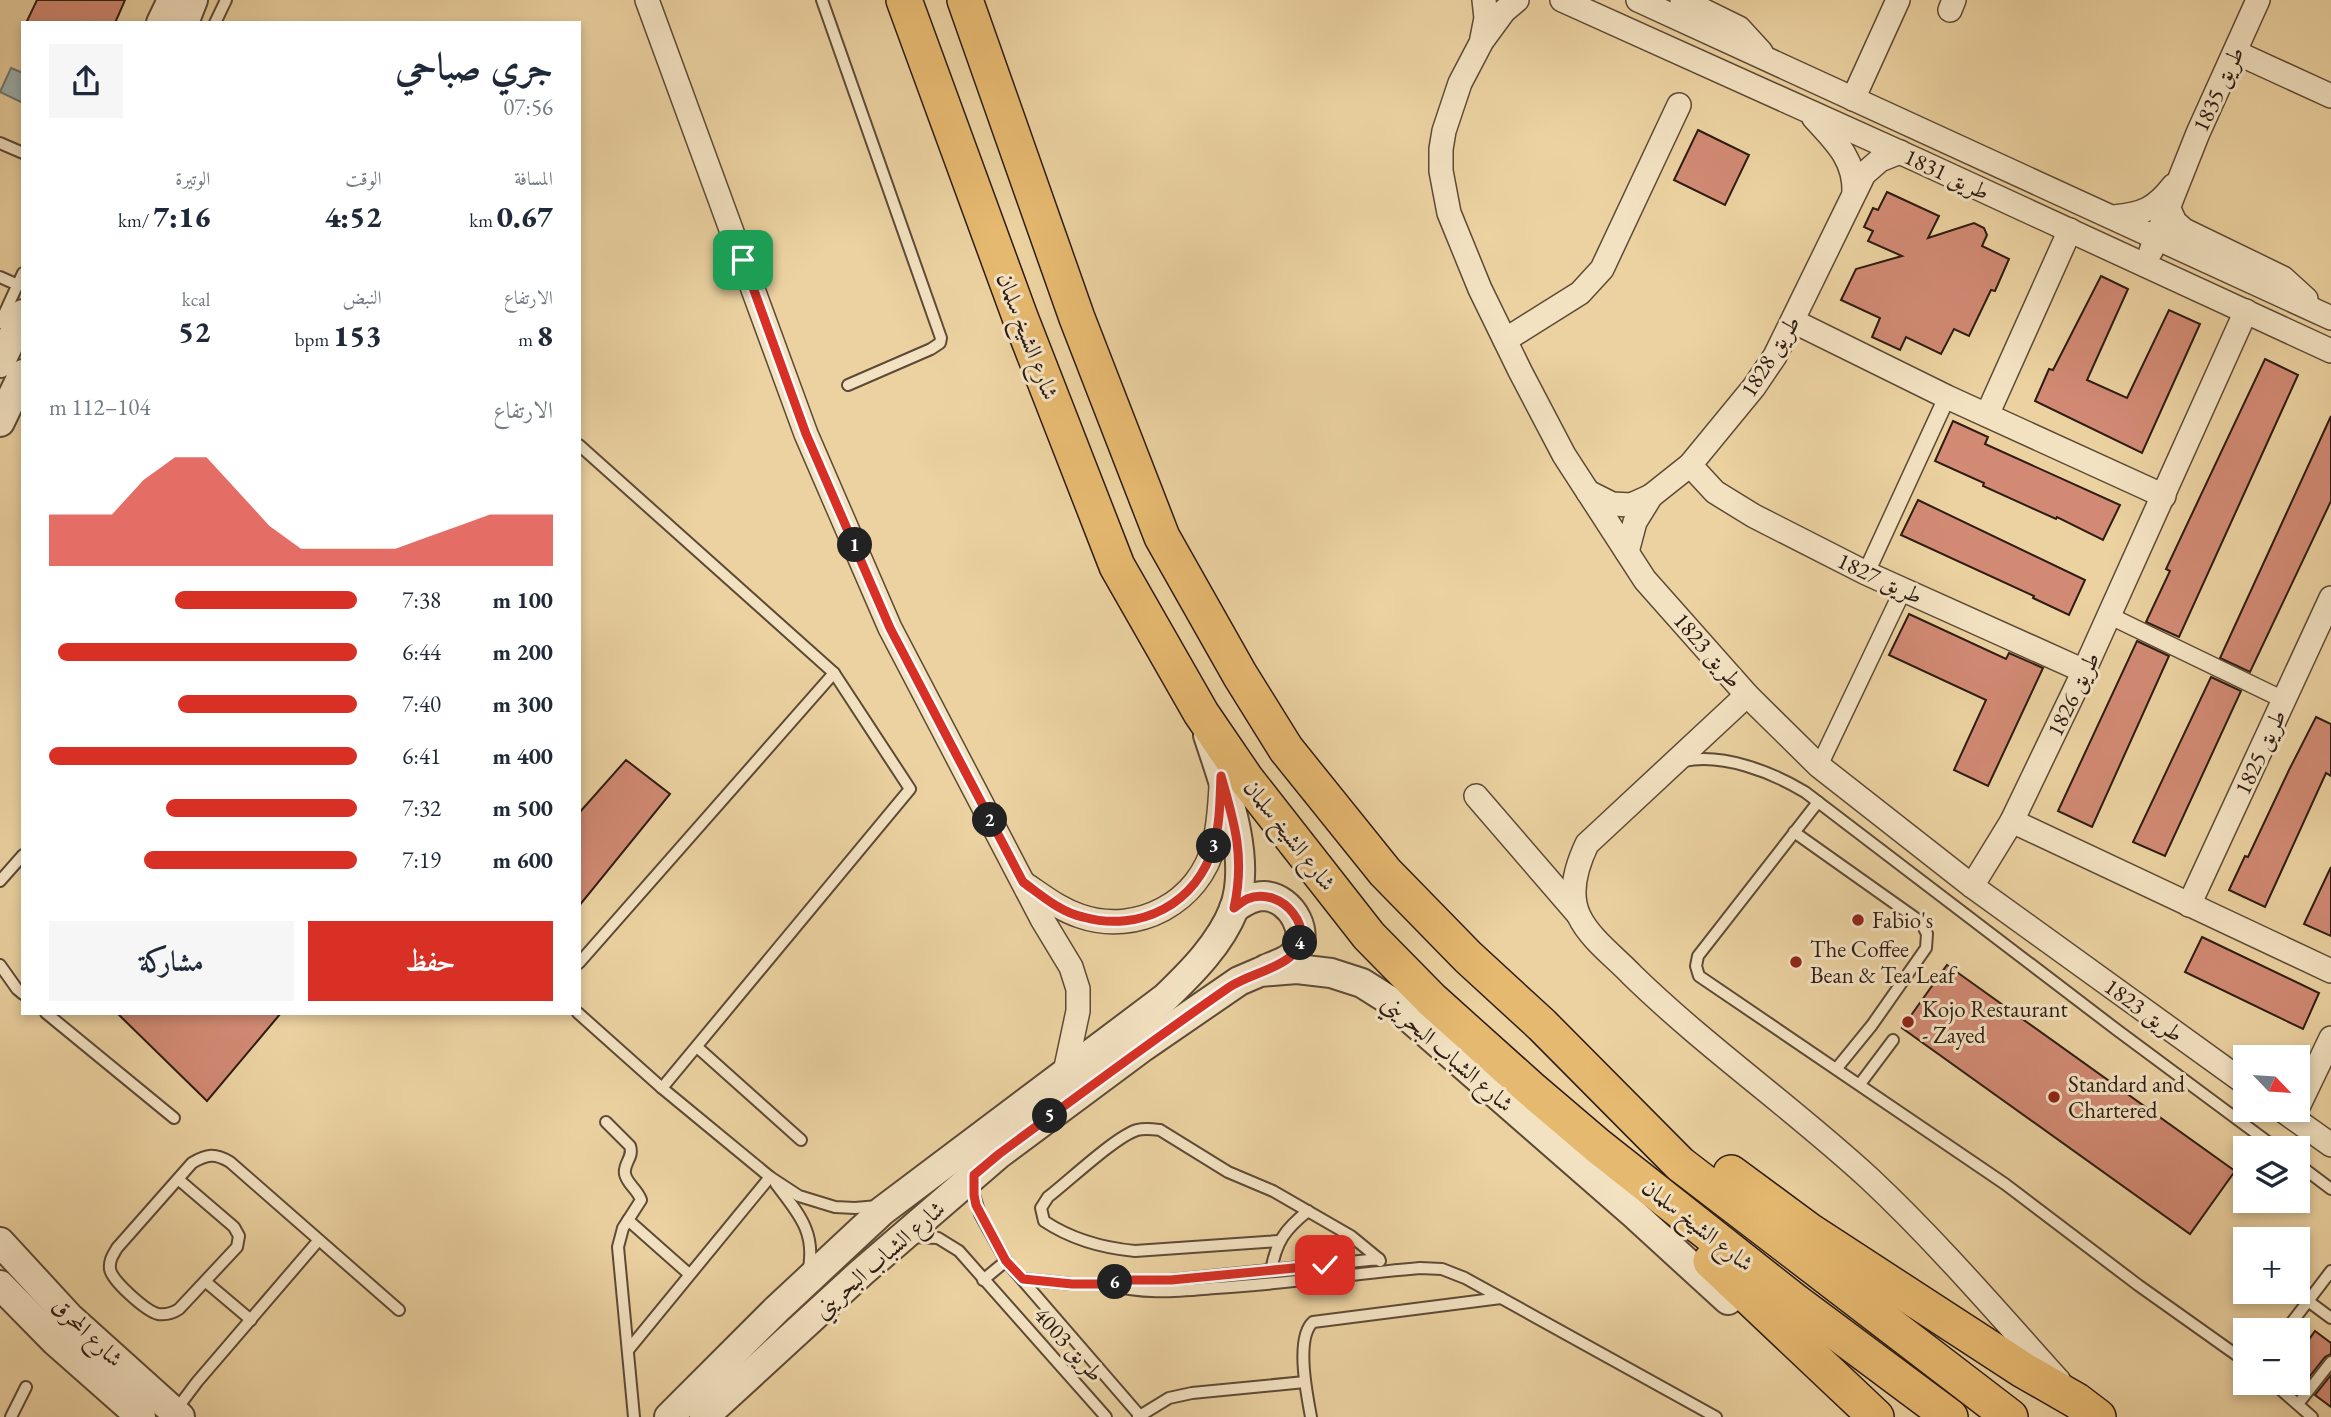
<!DOCTYPE html>
<html lang="ar">
<head>
<meta charset="utf-8">
<style>
	:root { --surface:#fff; --page:#f6f6f7; --text:#1f2937; --muted:#747a83; --accent:#d93025 }
	body { margin:0; font-family:"EB Garamond",Amiri,serif; background:var(--page); color:var(--text); direction:rtl; height:100vh; display:flex; flex-direction:column; font-size:26px; white-space:nowrap }
	* { box-sizing:border-box; margin:0 }
	p { font-size:23px; color:var(--muted) }
	.icon { flex:none; width:38px; height:38px; fill:none; stroke:currentColor; stroke-width:2; stroke-linecap:round; stroke-linejoin:round }
	.map { position:relative; flex:1; overflow:hidden; direction:ltr }
	.side { position:absolute; left:21px; top:21px; width:560px; height:994px; display:flex; flex-direction:column; background:var(--surface); border-radius:0px; box-shadow:0 4px 10px #0003; direction:rtl }
	.side>* { flex:none }
	.needle { width:46px; rotate:115deg }
	.buttons { position:absolute; left:2233px; top:1045px; display:grid; gap:14px }
	.buttons a { display:grid; place-items:center; width:77px; height:77px; border-radius:0px; background:var(--surface); box-shadow:0 4px 10px #0003; font-size:35px }
	.pin { position:absolute; display:grid; place-items:center; width:60px; height:60px; color:#fff; margin:-30px; border-radius:14px; box-shadow:0 4px 10px #0006 }
	.km { position:absolute; width:35px; height:35px; margin:-18px; border-radius:50%; background:#222; color:#fff; font-size:19px; line-height:35px; text-align:center }
	.round { display:grid; place-items:center; flex:none; width:74px; height:74px; border-radius:0px; background:var(--page) }
	.summary { display:flex; align-items:center; justify-content:space-between; height:119px; padding:0 28px }
	h1 { font-size:38px; font-weight:800; line-height:52px }
	.metrics { display:grid; grid-template-columns:repeat(3,1fr); gap:10px; height:119px; padding:7px 28px }
	.metrics div { display:grid; align-content:center }
	.metrics b { font-size:30px; font-weight:800 }
	.metrics small { font-size:19px; font-weight:400 }
	.metrics p { font-size:19px }
	.chart { height:196px; padding:14px 28px }
	.chart p { display:flex; justify-content:space-between }
	.chart svg { width:100%; height:126px; margin-top:7px; fill:var(--accent); opacity:.7 }
	.primary-button { display:flex; gap:14px; margin-top:auto; padding:14px 28px }
	.primary-button a { flex:1; height:80px; border-radius:0px; background:var(--accent); color:#fff; font-size:28px; font-weight:800; line-height:80px; text-align:center }
	.primary-button a+a { background:var(--page); color:var(--text) }
	ul { padding:0 28px; list-style:none; font-size:23px }
	li { display:grid; grid-template-columns:112px 84px 1fr; align-items:center; height:52px }
	li i { height:18px; border-radius:9px; background:var(--accent) }
	.map>svg:first-child { display:block }
</style>
</head>
<body>
<div class="map">
<svg width="2331" height="1417" viewBox="0 0 2331 1417">
	<rect width="100%" height="100%" fill="#ecd2a1"/>
	<filter id="stains"><feTurbulence type="fractalNoise" baseFrequency=".00286" numOctaves="4"/><feColorMatrix values="0 0 0 0 .2 0 0 0 0 .09 0 0 0 0 .02 0 0 0 .5 -.17"/></filter>
	<radialGradient id="worn" r=".72"><stop offset=".6" stop-color="#630" stop-opacity="0"/><stop offset="1" stop-color="#630" stop-opacity=".3"/></radialGradient>
	<!-- water -->
	<path fill="#9db5b1" stroke="#707872" stroke-width="2" d="M11,68L23,73V103L0,92Z"/>
	<!-- building -->
	<g fill="#d28a74" stroke="#2d1c13" stroke-width="2">
		<path d="M37,0H125L115,23H26Z"/>
		<path d="M1698,130L1749,155L1725,205L1674,180Z"/>
		<path d="M1887,192L1939,216L1928,238L1974,223L1984,228L1987,235L1982,246L2009,259L1995,291L1991,290L1969,336L1954,329L1941,354L1906,337L1900,350L1872,337L1880,318L1841,300L1856,269L1902,256L1868,241L1873,231L1864,227L1873,208L1878,210Z"/>
		<path d="M2101,276L2128,289L2087,380L2127,398L2169,310L2200,324L2142,453L2035,401L2049,369L2053,370Z"/>
		<path d="M2265,359L2298,375L2179,637L2146,622L2170,571L2166,569Z"/>
		<path d="M2331,416V501L2250,672L2220,658Z"/>
		<path d="M1953,421L1988,437L1985,444L2120,505L2103,540L2057,517L2056,519L1983,486L1984,483L1935,461Z"/>
		<path d="M1918,500L2085,580L2069,615L2033,598L2034,596L1901,535Z"/>
		<path d="M1909,614L2006,659L2009,653L2043,668L1988,786L1954,770L1986,700L1889,655Z"/>
		<path d="M2137,641L2169,656L2092,827L2058,811Z"/>
		<path d="M2211,677L2241,691L2165,856L2133,842Z"/>
		<path d="M2316,717L2331,724V776L2326,773L2265,907L2229,890L2245,856L2248,857L2289,770Z"/>
		<path d="M626,760L670,794L579,906V813Z"/>
		<path d="M2331,867V936L2304,924Z"/>
		<path d="M2202,937L2319,993L2303,1029L2185,972Z"/>
		<path d="M1947,965L2235,1171L2190,1234L1902,1028Z"/>
		<path d="M117,1013H281L207,1101Z"/>
		<path d="M2315,1331L2331,1343V1354L2325,1357L2302,1386L2298,1382V1355Z"/>
		<path d="M2331,1375V1407L2315,1395Z"/>
	</g>
	<g fill="none" stroke-linecap="round" stroke-linejoin="round">
		<!-- service casing -->
		<g stroke="#5d4a36" stroke-width="14">
			<g id="service">
				<path d="M822,0L941,338L940,343L931,349L848,385"/>
				<path d="M215,23L226,0"/>
				<path d="M0,143L23,153"/>
				<path d="M0,277L18,285"/>
				<path d="M0,323L23,273"/>
				<path d="M579,445L834,673L910,789L662,1088"/>
				<path d="M1684,761C1723,753 1772,772 1805,792L2117,1030L2276,1148"/>
				<path d="M1818,802L1698,956L1696,966L1699,976L2005,1184L2138,1285L2245,1361"/>
				<path d="M1794,832L1921,922L1927,934L1926,948L1872,1025L1837,1068"/>
				<path d="M0,881L23,855"/>
				<path d="M579,963L834,673"/>
				<path d="M0,965L17,989L23,994"/>
				<path d="M46,1013L174,1118"/>
				<path d="M578,1013L662,1088L770,1177L799,1196L835,1207L855,1208L878,1206"/>
				<path d="M697,1047L801,1140"/>
				<path d="M1860,1084L1893,1040"/>
				<path d="M606,1122L630,1146C634,1158 623,1163 625,1174C627,1184 638,1190 641,1200L623,1228L618,1247L634,1417"/>
				<path d="M2298,1164L2331,1189"/>
				<path d="M178,1179L234,1227L239,1236L237,1247L179,1309C173,1313 166,1315 158,1314C146,1311 112,1281 110,1269C109,1260 113,1255 117,1248L192,1163C207,1154 215,1153 230,1162L399,1310"/>
				<path d="M974,1181V1195L980,1214L1006,1261L1141,1417"/>
				<path d="M776,1184C799,1214 817,1233 808,1273"/>
				<path d="M628,1220L689,1274"/>
				<path d="M911,1237L938,1238L959,1251L1106,1417"/>
				<path d="M1279,1241L1135,1251C1103,1248 1071,1239 1044,1221L1041,1208L1048,1197C1069,1181 1115,1137 1137,1130C1145,1128 1152,1129 1160,1130L1228,1172L1273,1191L1351,1236L1379,1259"/>
				<path d="M1271,1271C1276,1242 1285,1229 1308,1211"/>
				<path d="M1023,1279L1072,1284H1107L1131,1280H1171L1379,1259L1380,1261"/>
				<path d="M983,1280L1006,1261"/>
				<path d="M206,1282L251,1320"/>
				<path d="M1107,1284C1143,1295 1178,1291 1215,1288C1283,1284 1351,1274 1420,1268L1442,1269L1465,1278L1716,1417"/>
				<path d="M2308,1301L2331,1318"/>
				<path d="M2286,1330L2331,1271"/>
				<path d="M629,1349L770,1177"/>
				<path d="M2272,1382L2312,1417"/>
				<path d="M2298,1404L2331,1362"/>
				<path d="M176,1410L197,1382L318,1241"/>
				<path d="M11,1417L26,1387"/>
				<path d="M1138,1417L1169,1398L1192,1393L1305,1382"/>
				<path d="M1311,1417C1307,1395 1295,1338 1313,1322L1501,1298"/>
			</g>
		</g>
		<!-- pedestrian casing -->
		<g stroke="#5d4a36" stroke-width="19">
			<g id="pedestrian">
				<path d="M1866,573L1947,397"/>
				<path d="M2110,616L2284,700"/>
				<path d="M1819,766L1903,590"/>
			</g>
		</g>
		<!-- minor casing -->
		<g stroke="#5d4a36" stroke-width="26">
			<g id="minor">
				<path d="M647,0L806,434L890,628L1042,919L1071,967L1078,989V1011L1065,1072"/>
				<path d="M1517,0L1504,11L1482,41L1460,83L1444,131L1441,149V171L1449,213L1480,289L1520,371L1564,455L1645,580L1747,695L1819,766L1972,886L2245,1083"/>
				<path d="M1562,0L1917,160L2331,351"/>
				<path d="M1638,0L2331,318"/>
				<path d="M1682,0L1739,28L1761,52"/>
				<path d="M1950,10L1954,0"/>
				<path d="M1482,38L1486,18L1484,0"/>
				<path d="M2235,52L2331,96"/>
				<path d="M1853,99L1898,0"/>
				<path d="M1814,118C1835,141 1855,159 1854,192"/>
				<path d="M2169,209L2175,222L2184,230L2283,278L2306,299"/>
				<path d="M2114,217C2143,214 2155,209 2173,186"/>
				<path d="M2151,251L2198,133L2258,0"/>
				<path d="M1793,321L1947,397L2164,496"/>
				<path d="M1505,340L1580,293L1602,269L1679,105"/>
				<path d="M1987,415L2070,230"/>
				<path d="M1690,465L1715,492L1754,516L1866,573L2084,671"/>
				<path d="M1588,492L1612,504L1631,505L1651,496L1690,465L1754,387L1775,356L1864,174L1880,160L1900,152"/>
				<path d="M1627,552L1635,522L1651,496"/>
				<path d="M1747,695L1587,844C1577,865 1568,893 1579,916C1590,939 1615,957 1632,975C1707,1048 1793,1108 1870,1179C1937,1242 1997,1312 2059,1381"/>
				<path d="M1476,796L1577,913"/>
				<path d="M2012,821L2331,971"/>
				<path d="M1025,884C1043,896 1059,909 1080,916C1137,936 1200,902 1214,844C1219,825 1220,805 1221,786"/>
				<path d="M1972,886L2012,821L2084,671L2246,311"/>
				<path d="M2189,905L2331,598"/>
				<path d="M2298,1107L2331,1038"/>
				<path d="M2282,1110L2331,1145"/>
			</g>
		</g>
		<!-- tertiary casing -->
		<g stroke="#5d4a36" stroke-width="32">
			<g id="tertiary">
				<path d="M161,23L172,0"/>
				<path d="M184,23L193,0"/>
				<path d="M0,363L23,314"/>
				<path d="M0,422L23,374"/>
				<path d="M1234,908C1244,902 1252,896 1264,896C1292,897 1314,937 1291,957C1285,962 1273,966 1266,969"/>
				<path d="M0,1242L70,1318L180,1417"/>
				<path d="M0,1285L55,1341L141,1417"/>
				<path d="M669,1417L776,1310L882,1211L1165,998C1192,972 1220,944 1234,909C1253,858 1224,784 1208,735"/>
				<path d="M704,1417L862,1272L999,1154L1143,1047L1239,981L1260,972L1297,969L1331,973L1362,983L1389,1000L1634,1214L1728,1300"/>
			</g>
		</g>
		<!-- primary casing -->
		<g stroke="#2d1c13" stroke-width="38">
			<g id="primary">
				<path d="M904,0L1020,317L1117,566L1201,713L1246,779L1369,936L1432,1000L1530,1088L1598,1146L1793,1300L1950,1417"/>
				<path d="M965,0L1077,318L1162,537L1240,675L1286,749L1385,872L1468,957L1542,1025L1680,1164L2010,1417"/>
				<path d="M1731,1173L1811,1232L2023,1370L2077,1401L2098,1417"/>
				<path d="M1711,1261L1876,1417"/>
			</g>
		</g>
		<!-- service -->
		<use href="#service" stroke="#f3e2c2" stroke-width="10"/>
		<!-- pedestrian -->
		<use href="#pedestrian" stroke="#f3e2c2" stroke-width="16"/>
		<!-- minor -->
		<use href="#minor" stroke="#f3e2c2" stroke-width="23"/>
		<!-- tertiary -->
		<use href="#tertiary" stroke="#f3e2c2" stroke-width="28"/>
		<!-- primary -->
		<use href="#primary" stroke="#e6b970" stroke-width="35"/>
	</g>
	<g fill="none" stroke-linecap="round" stroke-linejoin="round">
		<!-- route casing -->
		<g stroke="#fff" stroke-width="14">
			<path id="route" d="M743,260L806,434L890,628L1023,882C1041,895 1060,912 1083,917C1140,933 1197,904 1214,845C1220,823 1220,799 1221,776C1235,824 1245,858 1234,908C1238,905 1243,901 1247,899C1282,884 1321,933 1290,957C1273,971 1247,975 1228,988C1150,1042 1075,1098 999,1154L974,1175V1195L976,1205L1006,1261L1023,1279L1072,1284H1107L1131,1280H1171L1325,1265"/>
		</g>
		<!-- route -->
		<use href="#route" stroke="#d93025" stroke-width="9"/>
	</g>
	<!-- markers -->
	<g fill="#8f2418" stroke="#f3e2c2" stroke-width="2.5">
		<circle cx="1858" cy="920" r="7"/>
		<circle cx="1796" cy="962" r="7"/>
		<circle cx="1908" cy="1022" r="7"/>
		<circle cx="2054" cy="1097" r="7"/>
	</g>
	<g text-anchor="middle" dominant-baseline="central" stroke-width="6" stroke-linejoin="round" paint-order="stroke">
		<!-- street labels -->
		<g font-size="23" fill="#2d1c13" stroke="#f3e2c2">
			<text transform="translate(2218 89) rotate(-65)">طريق 1835</text>
			<text transform="translate(1947 174) rotate(25)">طريق 1831</text>
			<text transform="translate(1028 336) rotate(69)">شارع الشيخ سلمان</text>
			<text transform="translate(1770 356) rotate(-58)">طريق 1828</text>
			<text transform="translate(1880 578) rotate(25)">طريق 1827</text>
			<text transform="translate(1708 650) rotate(49)">طريق 1823</text>
			<text transform="translate(2073 694) rotate(-64)">طريق 1826</text>
			<text transform="translate(2260 752) rotate(-65)">طريق 1825</text>
			<text transform="translate(1290 835) rotate(52)">شارع الشيخ سلمان</text>
			<text transform="translate(2144 1010) rotate(36)">طريق 1823</text>
			<text transform="translate(1448 1053) rotate(41)">شارع الشباب البحريني</text>
			<text transform="translate(1698 1225) rotate(38)">شارع الشيخ سلمان</text>
			<text transform="translate(879 1259) rotate(-41)">شارع الشباب البحريني</text>
			<text transform="translate(88 1332) rotate(44)">شارع المحرق</text>
			<text transform="translate(1069 1344) rotate(48)">طريق 4003</text>
		</g>
		<!-- poi labels -->
		<g font-size="23" fill="#2d1c13" stroke="#f3e2c2" text-anchor="start">
			<text x="1872" y="920">Fabio's</text>
			<text x="1810" y="949">The Coffee<tspan x="1810" dy="26">Bean &amp; Tea Leaf</tspan></text>
			<text x="1922" y="1009">Kojo Restaurant<tspan x="1922" dy="26">- Zayed</tspan></text>
			<text x="2068" y="1084">Standard and<tspan x="2068" dy="26">Chartered</tspan></text>
		</g>
	</g>
	<rect width="100%" height="100%" filter="url(#stains)"/>
	<rect width="100%" height="100%" fill="url(#worn)"/>
</svg>
<div class="buttons">
<a><svg class="needle" viewBox="-14 -14 28 28"><path d="M0-13l5 13h-10z" fill="#e53935"/><path d="M0 13l5-13h-10z" fill="#747a83"/></svg></a>
<a><svg class="icon" aria-label="layers" viewBox="0 0 24 24"><path d="M12 4l9 5-9 5-9-5zM3 14l9 5 9-5"/></svg></a>
<a>+</a>
<a>−</a>
</div>
<div class="pin" style="left:743px;top:260px;background:#1e9e55"><svg class="icon" aria-label="arrive" viewBox="0 0 24 24"><path d="M6 21V4h12l-3 4 3 4H6"/></svg></div>
<div class="pin" style="left:1325px;top:1265px;background:#d93025"><svg class="icon" aria-label="check" viewBox="0 0 24 24"><path d="M5 12l5 5 9-10"/></svg></div>
<b class="km" style="left:855px;top:545px">1</b>
<b class="km" style="left:990px;top:820px">2</b>
<b class="km" style="left:1214px;top:846px">3</b>
<b class="km" style="left:1300px;top:943px">4</b>
<b class="km" style="left:1050px;top:1116px">5</b>
<b class="km" style="left:1115px;top:1282px">6</b>
<section class="side">
<div class="summary"><div><h1>جري صباحي</h1><p>07:56</p></div><a class="round"><svg class="icon" aria-label="share" viewBox="0 0 24 24"><path d="M12 15V3M7 8l5-5 5 5M5 13v7h14v-7"/></svg></a></div>
<div class="metrics">
<div><p>المسافة</p><b>0.67<small> km</small></b></div>
<div><p>الوقت</p><b>4:52</b></div>
<div><p>الوتيرة</p><b>7:16<small> /km</small></b></div>
</div>
<div class="metrics">
<div><p>الارتفاع</p><b>8<small> m</small></b></div>
<div><p>النبض</p><b>153<small> bpm</small></b></div>
<div><p>kcal</p><b>52</b></div>
</div>
<div class="chart"><p><span>الارتفاع</span>104–112 m</p>
<svg viewBox="0 0 160 44" preserveAspectRatio="none"><path d="M0 44V26L10 26L20 26L30 14L40 6L50 6L60 18L70 30L80 38L90 38L100 38L110 38L120 34L130 30L140 26L150 26L160 26V44z"/></svg>
</div>
<ul>
<li><b>100 m</b>7:38<i style="width:59%"></i></li>
<li><b>200 m</b>6:44<i style="width:97%"></i></li>
<li><b>300 m</b>7:40<i style="width:58%"></i></li>
<li><b>400 m</b>6:41<i style="width:100%"></i></li>
<li><b>500 m</b>7:32<i style="width:62%"></i></li>
<li><b>600 m</b>7:19<i style="width:69%"></i></li>
</ul>
<div class="primary-button"><a>حفظ</a><a>مشاركة</a></div>
</section>
</div>
</body>
</html>
